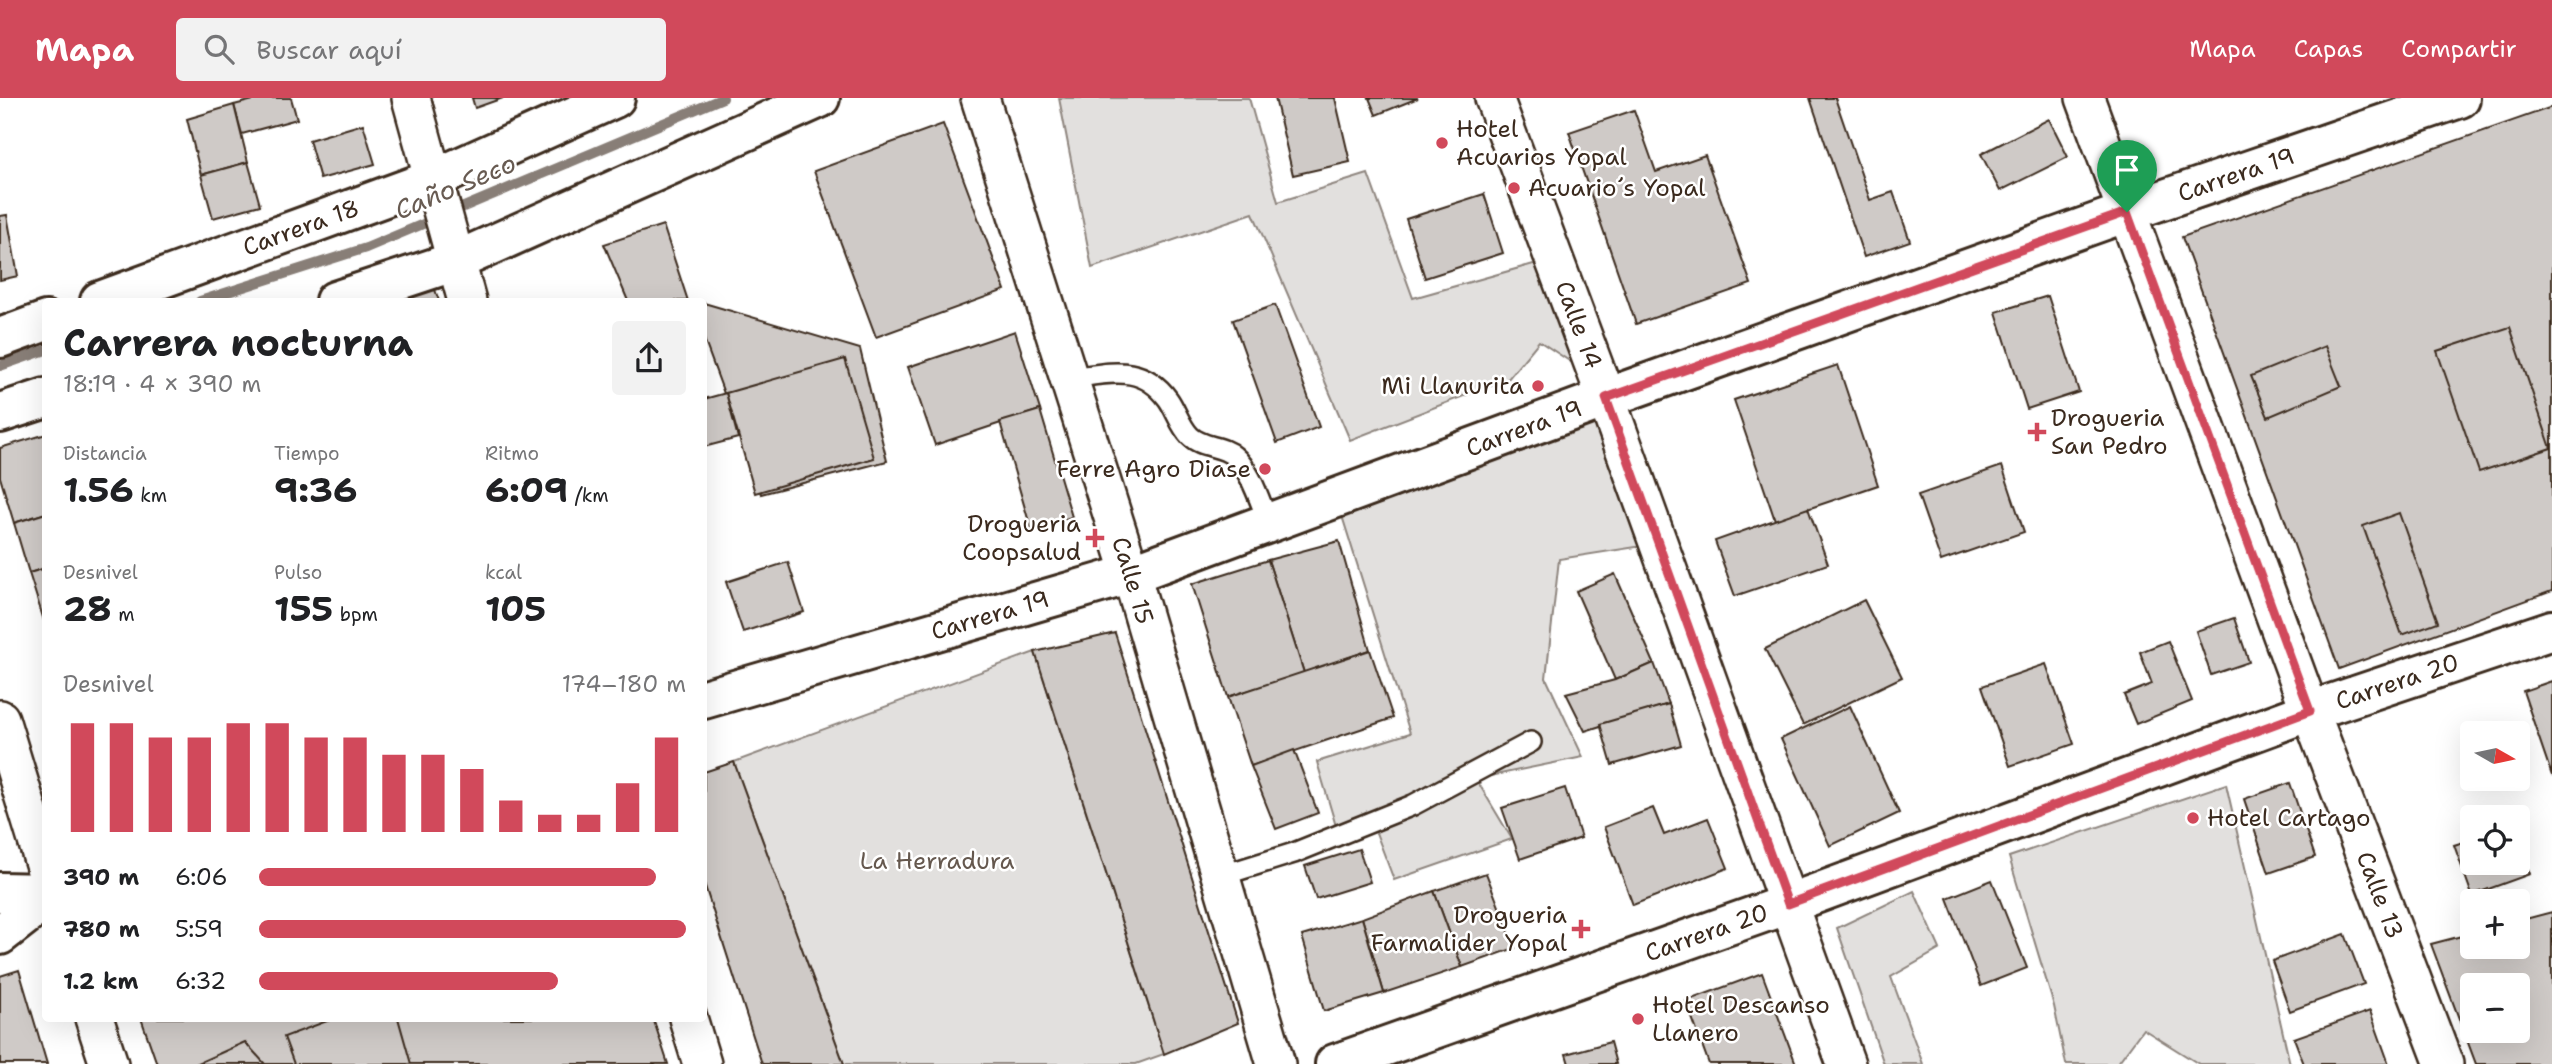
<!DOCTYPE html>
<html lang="es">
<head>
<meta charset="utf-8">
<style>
	:root { --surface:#fff; --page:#f2f2f2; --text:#202124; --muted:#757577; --accent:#d1495b }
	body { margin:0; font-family:"Shantell Sans",sans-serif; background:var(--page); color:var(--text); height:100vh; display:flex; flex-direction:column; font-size:26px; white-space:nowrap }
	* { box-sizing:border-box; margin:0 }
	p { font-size:23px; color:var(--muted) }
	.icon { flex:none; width:38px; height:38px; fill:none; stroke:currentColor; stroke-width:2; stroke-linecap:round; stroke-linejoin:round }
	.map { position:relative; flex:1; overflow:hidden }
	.details { position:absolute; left:42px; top:200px; width:665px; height:724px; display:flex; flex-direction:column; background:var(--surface); border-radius:7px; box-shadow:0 7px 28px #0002 }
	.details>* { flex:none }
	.needle { width:46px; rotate:99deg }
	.controls { position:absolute; left:2460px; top:623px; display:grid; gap:14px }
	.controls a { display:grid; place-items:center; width:70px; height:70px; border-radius:7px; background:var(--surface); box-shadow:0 7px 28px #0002; font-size:35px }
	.pin { position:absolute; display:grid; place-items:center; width:60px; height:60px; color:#fff; margin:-72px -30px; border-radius:50% 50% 50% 0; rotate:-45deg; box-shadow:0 0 7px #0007 }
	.pin .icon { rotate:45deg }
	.round { display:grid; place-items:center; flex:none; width:74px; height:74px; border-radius:7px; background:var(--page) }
	.head { display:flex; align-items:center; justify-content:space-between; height:119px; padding:0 21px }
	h1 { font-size:38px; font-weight:700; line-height:52px }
	.stats { display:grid; grid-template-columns:repeat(3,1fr); gap:10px; height:119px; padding:7px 21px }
	.stats div { display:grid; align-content:center }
	.stats b { font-size:35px; font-weight:700 }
	.stats small { font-size:19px; font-weight:400 }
	.stats p { font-size:19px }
	.chart { height:196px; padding:14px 21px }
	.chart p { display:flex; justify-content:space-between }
	.chart svg { width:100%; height:126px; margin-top:7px; stroke:var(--accent); stroke-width:6 }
	ul { padding:0 21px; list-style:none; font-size:23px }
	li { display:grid; grid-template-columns:112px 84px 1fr; align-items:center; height:52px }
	li i { height:18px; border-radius:9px; background:var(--accent) }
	header { display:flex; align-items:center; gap:42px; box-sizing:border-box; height:98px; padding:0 35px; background:var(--accent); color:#fff }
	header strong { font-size:33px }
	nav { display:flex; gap:38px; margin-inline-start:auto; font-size:24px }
	.search { width:490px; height:63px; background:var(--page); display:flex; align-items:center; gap:18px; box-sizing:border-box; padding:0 24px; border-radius:7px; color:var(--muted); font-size:26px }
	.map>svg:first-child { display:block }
</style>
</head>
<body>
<header>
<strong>Mapa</strong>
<div class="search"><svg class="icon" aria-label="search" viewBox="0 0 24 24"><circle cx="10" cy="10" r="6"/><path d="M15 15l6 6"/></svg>Buscar aquí</div>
<nav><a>Mapa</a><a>Capas</a><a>Compartir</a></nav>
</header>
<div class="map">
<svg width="2552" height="966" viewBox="0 0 2552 966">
	<rect width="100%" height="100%" fill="#fff"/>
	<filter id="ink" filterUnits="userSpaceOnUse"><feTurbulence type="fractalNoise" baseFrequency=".0143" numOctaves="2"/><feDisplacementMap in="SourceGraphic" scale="14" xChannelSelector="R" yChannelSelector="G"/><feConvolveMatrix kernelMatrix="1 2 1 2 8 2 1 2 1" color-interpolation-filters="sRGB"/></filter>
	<g filter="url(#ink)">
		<!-- green -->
		<g fill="#e2e0de" stroke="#8e857e" stroke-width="2">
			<path d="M1059,0H1249L1278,104L1368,76L1413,200L1537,165L1574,266L1539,243L1508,281L1350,342L1253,115L1092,170Z"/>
			<path d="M1594,307L1649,447L1559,461L1546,580L1583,659L1476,681L1512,741L1394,782L1375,732L1338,735L1317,664L1410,635L1338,405Z"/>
			<path d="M1035,554L1164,956L1136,966H844L734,664Z"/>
			<path d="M2226,686L2290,966H2199L2143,931L2117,966H2066L2054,908L2009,759Z"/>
			<path d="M1914,793L1940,851L1891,879L1923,966H1884L1837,830Z"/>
		</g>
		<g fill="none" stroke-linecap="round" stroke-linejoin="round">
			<!-- stream -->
			<g stroke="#887e77" stroke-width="10">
				<path d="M200,203L366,150L723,0"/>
				<path d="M0,268L46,252"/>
			</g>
		</g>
		<!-- building -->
		<g fill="#cfcac7" stroke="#3b2a1e" stroke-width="2" fill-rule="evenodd">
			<path d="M261,0H291L297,21L242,36L234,7Z"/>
			<path d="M472,0H503L475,10Z"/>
			<path d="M1275,0H1335L1350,64L1293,77Z"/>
			<path d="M1369,0H1418L1376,17Z"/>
			<path d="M1810,0H1835L1870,102L1893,94L1910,143L1864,159Z"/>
			<path d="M234,7L248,64L201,77L187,21Z"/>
			<path d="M2552,9V493L2339,571L2182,139Z"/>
			<path d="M1634,12L1656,74L1705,57L1751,186L1636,226L1569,34Z"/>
			<path d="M2049,21L2068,59L2000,93L1981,56Z"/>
			<path d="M363,26L375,66L320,81L309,42Z"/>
			<path d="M943,26L1005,192L876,239L814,73Z"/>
			<path d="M248,64L260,107L213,120L201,77Z"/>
			<path d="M1484,96L1503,155L1425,180L1406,121Z"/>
			<path d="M7,117L18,178L0,182V118Z"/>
			<path d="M663,127L688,203H628L604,146Z"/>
			<path d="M434,189L439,203H391Z"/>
			<path d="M2048,198L2079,294L2027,311L1996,214Z"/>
			<path d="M704,205L860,251L887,363L761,396L704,241Z"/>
			<path d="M1275,207L1319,329L1277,345L1233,222Z"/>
			<path d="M2510,229L2551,350L2479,374L2437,253Z"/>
			<path d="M1015,233L1040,312L935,347L908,269Z"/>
			<path d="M2325,248L2341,288L2268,319L2251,278Z"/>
			<path d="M845,261L874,360L755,395L726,295Z"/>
			<path d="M1838,267L1878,387L1775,422L1734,302Z"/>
			<path d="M726,295L738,340L704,349V301Z"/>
			<path d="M1040,312L1072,419L1031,431L1000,324Z"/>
			<path d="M46,336V415L14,425L0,379V350Z"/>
			<path d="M2002,368L2024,434L1941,463L1918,397Z"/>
			<path d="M1808,410L1828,466L1735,498L1715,443Z"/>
			<path d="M46,415V470L29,475L14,425Z"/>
			<path d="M2399,415L2438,524L2402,537L2363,428Z"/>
			<path d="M1339,443L1370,552L1304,575L1268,462Z"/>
			<path d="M1268,462L1304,575L1228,599L1192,486Z"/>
			<path d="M788,464L804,514L743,534L726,484Z"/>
			<path d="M46,470V529L29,475Z"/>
			<path d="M1615,476L1654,565L1615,582L1576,493Z"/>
			<path d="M1864,502L1902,579L1803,627L1765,551Z"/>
			<path d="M2234,520L2249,564L2211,577L2196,533Z"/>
			<path d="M1115,535L1238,925L1164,956L1035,554Z"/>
			<path d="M2168,543L2192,603L2136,626L2124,597L2152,586L2140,554Z"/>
			<path d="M1370,552L1393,620L1251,668L1228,599Z"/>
			<path d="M1654,565L1669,606L1585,633L1566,595L1615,582Z"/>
			<path d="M2046,566L2074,646L2010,668L1982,588Z"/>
			<path d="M2552,583V678L2523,593Z"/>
			<path d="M1669,606L1681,647L1612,667L1600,626Z"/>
			<path d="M1850,608L1899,715L1830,748L1781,641Z"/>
			<path d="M1294,652L1318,715L1276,731L1251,668Z"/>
			<path d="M734,664L844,966H762L704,785V674Z"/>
			<path d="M2290,685L2315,759L2269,775L2244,701Z"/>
			<path d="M1565,690L1581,740L1520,761L1502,710Z"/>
			<path d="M1653,710L1664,737L1708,720L1728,770L1633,807L1604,729Z"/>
			<path d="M2473,741V765H2518V742L2530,776L2472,797L2454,747Z"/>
			<path d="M1359,751L1370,784L1316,801L1305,768Z"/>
			<path d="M1486,775L1515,850L1462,869L1434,793Z"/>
			<path d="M1992,782L2027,870L1981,888L1947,800Z"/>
			<path d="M1434,793L1462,869L1384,895L1362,820Z"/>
			<path d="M2552,814V966H2476L2431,846L2473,835V849H2518V823ZM2473,887H2518V933H2473Z"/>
			<path d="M1362,820L1384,895L1324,913L1302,838Z"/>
			<path d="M2345,836L2364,886L2290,913L2272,863Z"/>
			<path d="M19,872L47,966H0V878Z"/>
			<path d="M1762,875L1796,966H1709L1686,903Z"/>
			<path d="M2370,913L2389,966H2304L2294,940Z"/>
			<path d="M141,920H653L668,966H157Z"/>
			<path d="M335,920H398L411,966H294L284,939Z"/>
			<path d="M245,944L265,966H196Z"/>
			<path d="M1610,944L1616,966H1569L1566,956Z"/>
		</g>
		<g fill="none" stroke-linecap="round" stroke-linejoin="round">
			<!-- service casing -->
			<g stroke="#3b2a1e" stroke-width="24">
				<g id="service">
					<path d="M1069,280C1108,276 1141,264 1168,301C1176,312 1180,328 1190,338C1202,350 1222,347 1234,358C1251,372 1260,405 1269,425"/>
					<path d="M1220,778L1294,755L1413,707L1531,644"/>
				</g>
			</g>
			<!-- minor casing -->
			<g stroke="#3b2a1e" stroke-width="42">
				<g id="minor">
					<path d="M411,0L467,203"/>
					<path id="s1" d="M980,0L1131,476L1276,966"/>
					<path id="s2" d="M1494,0L1606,300L1846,966"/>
					<path id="s3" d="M2085,0L2310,613L2444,966"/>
					<path d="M0,621L46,772"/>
					<path d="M94,920L109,966"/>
					<path d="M688,920L702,966"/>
				</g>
			</g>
			<!-- tertiary casing -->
			<g stroke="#3b2a1e" stroke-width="44">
				<g id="tertiary">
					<path id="s4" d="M100,203L434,81L615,0"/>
					<path d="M335,203L456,163L820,0"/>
					<path d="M0,240L46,223"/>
					<path d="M0,315L46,300"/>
				</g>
			</g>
			<!-- secondary casing -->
			<g stroke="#3b2a1e" stroke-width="44">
				<g id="secondary">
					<path id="s5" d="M704,601L1131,476L1606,300L2127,114L2460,0"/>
					<path d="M0,794L46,795"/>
					<path d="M0,837L46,801"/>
					<path id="s6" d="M1335,966L1788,806L2310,613L2552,532"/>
				</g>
			</g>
			<!-- service -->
			<use href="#service" stroke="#fff" stroke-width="19"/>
			<!-- minor -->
			<use href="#minor" stroke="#fff" stroke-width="37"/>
			<!-- tertiary -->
			<use href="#tertiary" stroke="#fff" stroke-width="38"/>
			<!-- secondary -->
			<use href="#secondary" stroke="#fff" stroke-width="38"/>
		</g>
	</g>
	<g fill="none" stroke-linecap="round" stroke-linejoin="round" filter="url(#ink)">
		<!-- route casing -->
		<g stroke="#fff" stroke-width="14">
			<path id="route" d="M2127,114L2310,613L1788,806L1606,300Z"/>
		</g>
		<!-- route -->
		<use href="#route" stroke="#d1495b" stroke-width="9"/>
	</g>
	<!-- markers -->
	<g fill="#d1495b" stroke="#fff" stroke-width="2.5">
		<circle cx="1442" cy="45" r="7"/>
		<circle cx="1514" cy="90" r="7"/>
		<circle cx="1538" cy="288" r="7"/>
		<path d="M2033.5 323.5h7v7h7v7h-7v7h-7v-7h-7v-7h7z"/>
		<circle cx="1265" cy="371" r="7"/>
		<path d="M1091.5 429.5h7v7h7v7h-7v7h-7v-7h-7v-7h7z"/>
		<circle cx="2193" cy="720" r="7"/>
		<path d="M1577.5 820.5h7v7h7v7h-7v7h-7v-7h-7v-7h7z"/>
		<circle cx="1638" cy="921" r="7"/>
	</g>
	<g text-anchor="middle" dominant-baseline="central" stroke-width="5" stroke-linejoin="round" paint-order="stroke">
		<!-- poi labels -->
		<g font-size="24" fill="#3b2a1e" stroke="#fff" text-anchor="start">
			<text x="1456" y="31">Hotel<tspan x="1456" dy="28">Acuarios Yopal</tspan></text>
			<text x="1528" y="90">Acuario´s Yopal</text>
			<text x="1524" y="288" text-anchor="end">Mi Llanurita</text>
			<text x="2051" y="320">Drogueria<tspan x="2051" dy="28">San Pedro</tspan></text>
			<text x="1251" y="371" text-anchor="end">Ferre Agro Diase</text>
			<text x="1081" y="426" text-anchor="end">Drogueria<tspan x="1081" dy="28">Coopsalud</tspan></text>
			<text x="2207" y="720">Hotel Cartago</text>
			<text x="1567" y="817" text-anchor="end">Drogueria<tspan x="1567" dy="28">Farmalider Yopal</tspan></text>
			<text x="1652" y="907">Hotel Descanso<tspan x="1652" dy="28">Llanero</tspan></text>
		</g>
		<!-- street labels -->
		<g font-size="24" fill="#3b2a1e" stroke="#fff">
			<text stroke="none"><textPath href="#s5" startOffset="1620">Carrera 19</textPath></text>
			<text stroke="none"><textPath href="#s4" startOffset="214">Carrera 18</textPath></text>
			<text stroke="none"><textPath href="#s2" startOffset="242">Calle 14</textPath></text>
			<text stroke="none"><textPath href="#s5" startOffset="864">Carrera 19</textPath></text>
			<text stroke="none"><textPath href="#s1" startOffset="506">Calle 15</textPath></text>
			<text stroke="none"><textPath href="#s5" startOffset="298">Carrera 19</textPath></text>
			<text stroke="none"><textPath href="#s6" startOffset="1129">Carrera 20</textPath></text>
			<text stroke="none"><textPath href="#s3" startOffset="850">Calle 13</textPath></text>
			<text stroke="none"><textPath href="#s6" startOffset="394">Carrera 20</textPath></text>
		</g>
		<!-- park labels -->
		<g font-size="24" fill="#65584e" stroke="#fff">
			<text x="937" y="763">La Herradura</text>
		</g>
		<!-- water labels -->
		<g font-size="26" font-style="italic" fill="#685b52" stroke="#fff">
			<text transform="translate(455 88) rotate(-23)">Caño Seco</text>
		</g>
	</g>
</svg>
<div class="controls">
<a><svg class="needle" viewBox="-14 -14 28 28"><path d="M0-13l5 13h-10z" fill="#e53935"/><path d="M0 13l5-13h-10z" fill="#757577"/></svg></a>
<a><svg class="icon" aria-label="locate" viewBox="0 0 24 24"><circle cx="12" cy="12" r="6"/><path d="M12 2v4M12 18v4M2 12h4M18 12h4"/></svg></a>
<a>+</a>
<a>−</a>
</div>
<div class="pin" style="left:2127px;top:114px;background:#1e9e55"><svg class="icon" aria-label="arrive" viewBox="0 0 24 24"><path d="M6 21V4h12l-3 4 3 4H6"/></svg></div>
<section class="details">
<div class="head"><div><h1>Carrera nocturna</h1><p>18:19 · 4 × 390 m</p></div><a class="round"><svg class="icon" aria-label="share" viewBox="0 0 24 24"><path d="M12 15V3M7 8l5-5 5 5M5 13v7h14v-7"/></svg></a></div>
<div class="stats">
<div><p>Distancia</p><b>1.56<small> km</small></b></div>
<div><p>Tiempo</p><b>9:36</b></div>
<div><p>Ritmo</p><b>6:09<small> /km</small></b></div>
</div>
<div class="stats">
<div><p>Desnivel</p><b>28<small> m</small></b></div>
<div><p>Pulso</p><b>155<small> bpm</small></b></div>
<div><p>kcal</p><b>105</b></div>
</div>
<div class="chart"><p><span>Desnivel</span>174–180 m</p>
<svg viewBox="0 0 160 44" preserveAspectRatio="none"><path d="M5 44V6M15 44V6M25 44V11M35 44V11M45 44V6M55 44V6M65 44V11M75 44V11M85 44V17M95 44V17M105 44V22M115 44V33M125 44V38M135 44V38M145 44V27M155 44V11"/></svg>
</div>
<ul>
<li><b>390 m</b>6:06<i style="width:93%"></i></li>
<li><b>780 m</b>5:59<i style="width:100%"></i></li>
<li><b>1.2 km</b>6:32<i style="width:70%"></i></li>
</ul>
</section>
</div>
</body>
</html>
